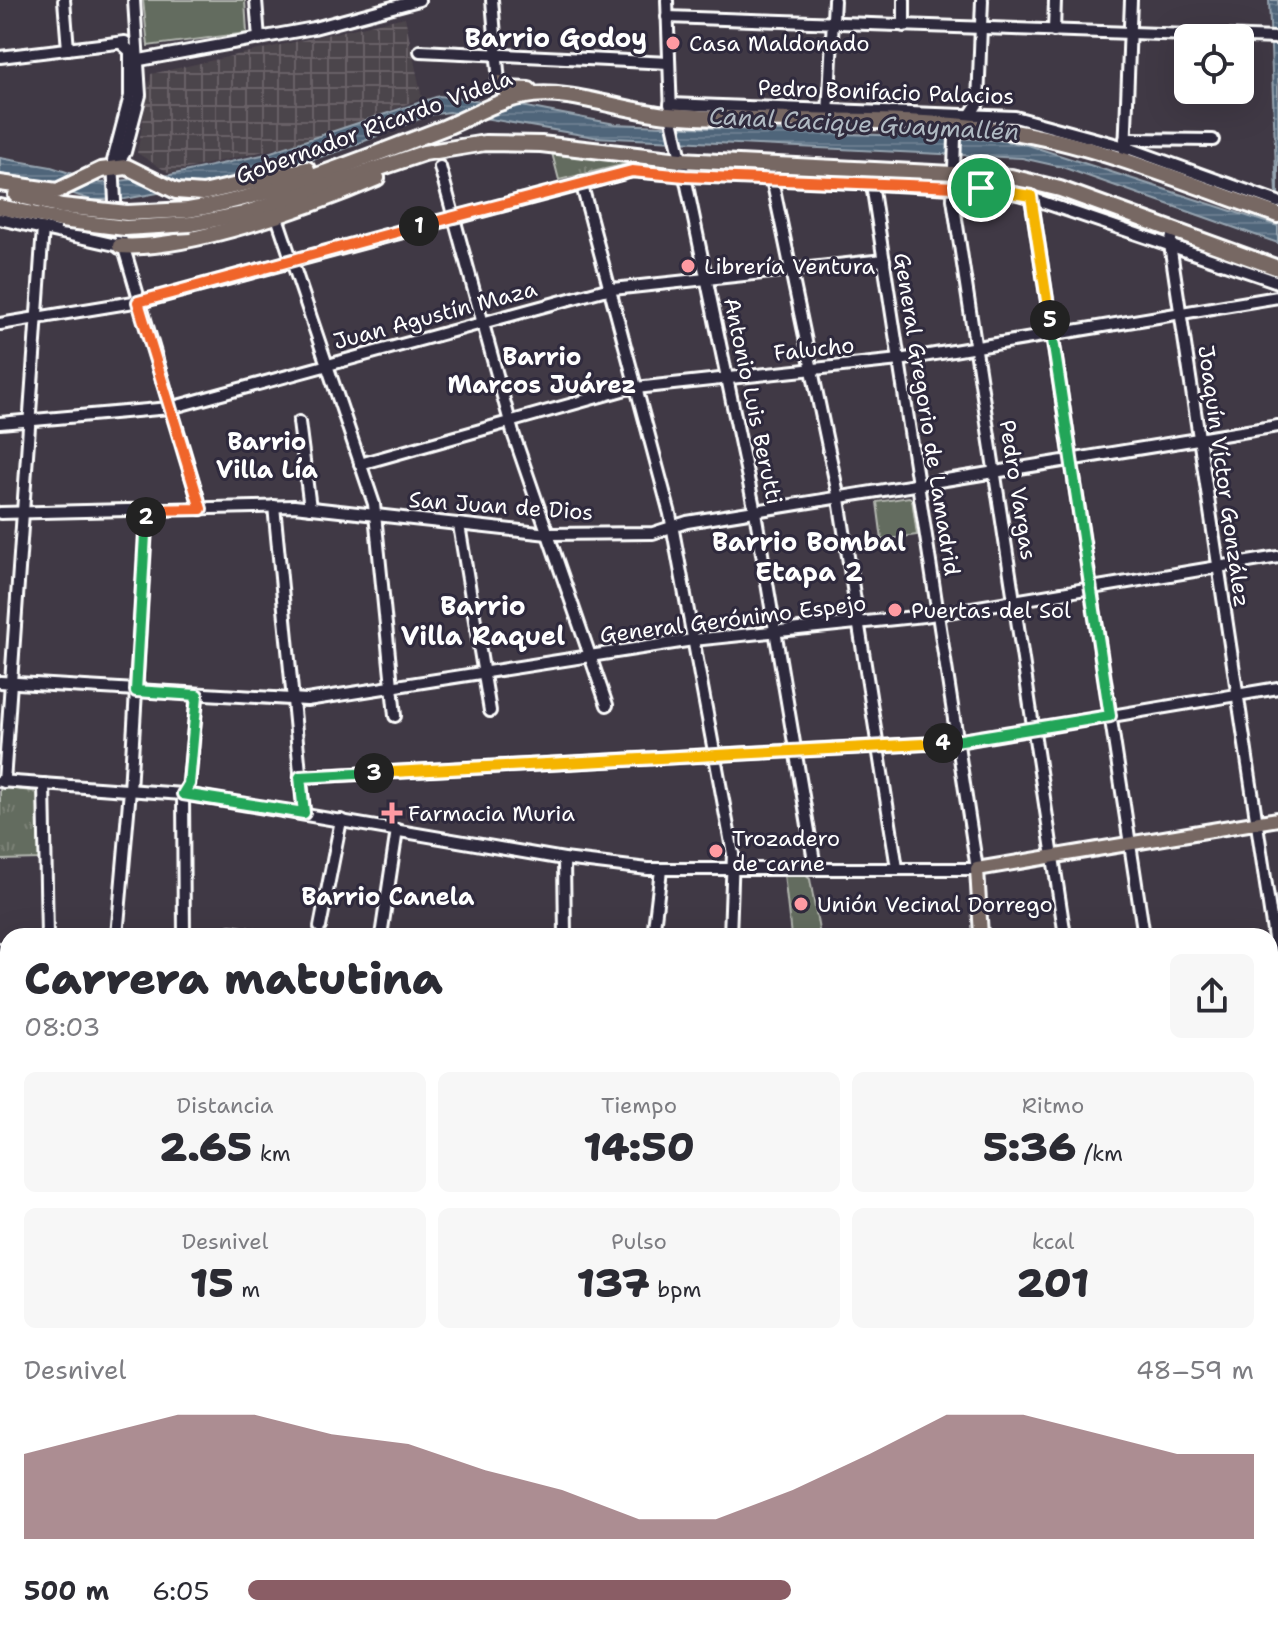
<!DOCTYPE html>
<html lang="es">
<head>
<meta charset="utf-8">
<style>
	:root { --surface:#fff; --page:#f7f7f7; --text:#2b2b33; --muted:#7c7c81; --accent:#8a5d65 }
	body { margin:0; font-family:"Shantell Sans",sans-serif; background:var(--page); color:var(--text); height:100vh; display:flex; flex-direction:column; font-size:30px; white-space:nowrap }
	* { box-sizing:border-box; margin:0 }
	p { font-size:26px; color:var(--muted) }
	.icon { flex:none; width:44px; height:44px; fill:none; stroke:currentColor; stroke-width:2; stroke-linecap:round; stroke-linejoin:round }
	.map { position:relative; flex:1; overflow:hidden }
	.drawer { position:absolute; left:0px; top:928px; width:1278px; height:710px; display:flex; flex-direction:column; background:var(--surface); border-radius:24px 24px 0 0; box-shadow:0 8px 32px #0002 }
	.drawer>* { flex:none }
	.controls { position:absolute; left:1174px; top:24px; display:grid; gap:16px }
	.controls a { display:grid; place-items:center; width:80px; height:80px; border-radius:12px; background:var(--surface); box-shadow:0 8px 32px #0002; font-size:40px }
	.pin { position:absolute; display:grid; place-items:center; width:68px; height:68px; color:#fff; margin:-34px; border:4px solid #fff; border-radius:50%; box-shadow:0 2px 8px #0007 }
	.km { position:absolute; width:40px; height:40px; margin:-20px; border-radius:50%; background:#222; color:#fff; font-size:22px; line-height:40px; text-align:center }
	.round { display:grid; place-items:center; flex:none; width:84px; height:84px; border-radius:12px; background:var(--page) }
	.overview { display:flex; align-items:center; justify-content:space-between; height:136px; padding:0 24px }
	h1 { font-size:44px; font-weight:800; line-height:60px }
	.metrics { display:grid; grid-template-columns:repeat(3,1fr); gap:12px; height:136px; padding:8px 24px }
	.metrics div { display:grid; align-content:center; border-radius:12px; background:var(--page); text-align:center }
	.metrics b { font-size:40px; font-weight:800 }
	.metrics small { font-size:22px; font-weight:400 }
	.metrics p { font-size:22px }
	.chart { height:224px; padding:16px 24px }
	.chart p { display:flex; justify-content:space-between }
	.chart svg { width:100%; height:144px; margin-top:8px; fill:var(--accent); opacity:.7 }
	ul { padding:0 24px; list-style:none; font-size:26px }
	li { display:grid; grid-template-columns:128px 96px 1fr; align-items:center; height:60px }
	li i { height:20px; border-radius:10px; background:var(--accent) }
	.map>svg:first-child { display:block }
</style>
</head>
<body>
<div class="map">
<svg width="1278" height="1637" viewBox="0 0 1278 1637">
	<defs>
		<pattern id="industrial-grid" width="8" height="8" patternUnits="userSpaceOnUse" patternTransform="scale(2)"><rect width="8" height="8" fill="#4c444b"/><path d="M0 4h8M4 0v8" fill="none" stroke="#676066"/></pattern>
		<pattern id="park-tufts" width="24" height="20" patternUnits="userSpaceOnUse" patternTransform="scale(2)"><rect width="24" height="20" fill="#646c5f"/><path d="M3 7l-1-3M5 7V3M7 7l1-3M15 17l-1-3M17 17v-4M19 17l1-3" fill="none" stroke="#7b8277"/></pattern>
		<pattern id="water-rules" width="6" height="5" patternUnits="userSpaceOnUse" patternTransform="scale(2)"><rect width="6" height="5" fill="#4f657a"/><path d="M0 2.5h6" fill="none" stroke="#697c8e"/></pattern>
	</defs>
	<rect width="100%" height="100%" fill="#403945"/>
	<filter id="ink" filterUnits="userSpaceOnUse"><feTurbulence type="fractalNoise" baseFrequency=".0125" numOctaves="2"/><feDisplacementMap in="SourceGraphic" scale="16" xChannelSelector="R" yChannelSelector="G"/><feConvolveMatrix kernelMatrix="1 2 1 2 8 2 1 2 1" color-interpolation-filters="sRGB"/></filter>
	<g filter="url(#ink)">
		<!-- built -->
		<path fill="#4c444b" d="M1278,1464V1500H1270V1465Z"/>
		<!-- industrial -->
		<path fill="url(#industrial-grid)" d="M405,17L422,98L321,138L169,173L137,153L151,74Z"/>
		<!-- grass -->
		<g fill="#646c5f" stroke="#b2b6af" stroke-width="2">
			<path d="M143,0H245L247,33L148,46Z"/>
			<path d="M909,497L912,499L917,535L882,540L877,502Z"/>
			<path d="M784,874L805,875L810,879L820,936H791Z"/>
		</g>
		<!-- park -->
		<g fill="url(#park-tufts)" stroke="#b2b6af" stroke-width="2">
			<path d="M552,153L626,162V164L559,180Z"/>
			<path d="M0,787L39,792L40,859L0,860Z"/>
		</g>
		<!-- water -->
		<g fill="url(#water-rules)" stroke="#95a3af" stroke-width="2">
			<path d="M1269,0H1278V218Z"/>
			<path d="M439,96L516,105L615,124L997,140L1028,145L1278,226V243L1062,167L1022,158L594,137L449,112L429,115L342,150L273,172L125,199L91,200L48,185L0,176V158L51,167L101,183L170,175L262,155Z"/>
		</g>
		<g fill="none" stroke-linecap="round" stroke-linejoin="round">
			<!-- minor casing -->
			<g stroke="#fff" stroke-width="16">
				<g id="minor">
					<path d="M64,0L68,49"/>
					<path d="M256,0L259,39"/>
					<path d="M492,0L499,83"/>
					<path d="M667,0L671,115L685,176L755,512L815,867"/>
					<path d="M982,0L978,103L955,138L953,199L1065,936"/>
					<path d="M667,17L1278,38"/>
					<path d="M904,26V0"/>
					<path d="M1054,31L1055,0"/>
					<path d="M121,43L130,51V96L113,161L116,221L201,509"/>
					<path d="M420,51L669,63"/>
					<path d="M0,57L125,42"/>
					<path d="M132,69L140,60L314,28L419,0"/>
					<path d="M670,104L1015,117L1125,147L1278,202"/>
					<path d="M828,115L834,0"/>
					<path d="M1125,139L1213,140"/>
					<path d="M1125,152L1131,0"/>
					<path d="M769,165L839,499L897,868"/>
					<path d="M440,167L513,433L607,705"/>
					<path d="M115,168L125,152L140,95L134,0"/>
					<path d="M581,182L670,514L733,854L730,936"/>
					<path d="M1031,196L1144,936"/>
					<path d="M0,219L120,246"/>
					<path d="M279,223L374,504L395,716"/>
					<path d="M1173,231L1170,244L1278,965"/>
					<path d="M0,324L152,299L632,171L1010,191L1278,282"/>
					<path d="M299,422L310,508"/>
					<path d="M0,423L170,408L603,290L884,260"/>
					<path d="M360,464L626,389L899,360L1278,297"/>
					<path d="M274,506L304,813"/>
					<path d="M0,513L294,506L548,534L653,533L687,522L1278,426"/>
					<path d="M459,525L490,711"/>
					<path d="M0,682L307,700L693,640L924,616L1278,557"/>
					<path d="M300,777L957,742L1278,688"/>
					<path d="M0,781L183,794L564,859L648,869H977L872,184"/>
					<path d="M4,782L43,228"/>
					<path d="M44,784L47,936"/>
					<path d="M183,794L184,936"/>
					<path d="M183,794L189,784L197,695"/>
					<path d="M564,859L565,936"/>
					<path d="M320,927L341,820"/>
					<path d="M230,932L255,936"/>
					<path d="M117,936L130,790L147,510"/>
					<path d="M381,936L397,830"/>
					<path d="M653,936L661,870"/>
					<path d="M0,949H8"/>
					<path d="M1270,1121L1278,1120"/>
					<path d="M1270,1248L1278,1246"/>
					<path d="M0,1321H8"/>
					<path d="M1270,1374L1278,1373"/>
					<path d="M1270,1452L1278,1451"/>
					<path d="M1270,1505H1278"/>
					<path d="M0,1518H8"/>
					<path d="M1270,1558H1278"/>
					<path d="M60,1630V1637"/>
					<path d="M128,1630V1637"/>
					<path d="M496,1630V1637"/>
					<path d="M643,1630V1637"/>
					<path d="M861,1630V1637"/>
					<path d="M1254,1630L1255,1637"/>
					<path d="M276,1637V1630"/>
				</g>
			</g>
			<!-- major casing -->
			<g stroke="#fff" stroke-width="18">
				<g id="major">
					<path d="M981,936L977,869L1278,819"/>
					<path d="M1270,992L1278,991"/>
					<path d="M0,1125H8"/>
					<path d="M0,1148H8"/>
					<path d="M980,1630V1637"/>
				</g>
			</g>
			<!-- highway casing -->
			<g stroke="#fff" stroke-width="20">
				<g id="highway">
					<path d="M499,83L505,89L529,90"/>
					<path d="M0,183L57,191L101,170L127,167L176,191L203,193L307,169"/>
					<path d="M16,195L62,206"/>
					<path d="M0,207L61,220"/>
					<path d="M188,210C275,196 359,160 441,129C470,118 494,101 525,96C567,88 623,111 668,115C780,125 896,114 1007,131C1099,145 1190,185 1278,215"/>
					<path d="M191,224L243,214L424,153L485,143L541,144L680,160L1011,177L1060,189L1278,268"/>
					<path d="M120,246C187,251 314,205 377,178"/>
				</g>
			</g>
			<!-- minor -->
			<use href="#minor" stroke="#2f2a3d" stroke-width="10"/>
			<!-- major -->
			<use href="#major" stroke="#776864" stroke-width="12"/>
			<!-- highway -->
			<use href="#highway" stroke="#776864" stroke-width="14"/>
			<!-- highway-bridge casing -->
			<g stroke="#fff" stroke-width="20" stroke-linecap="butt">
				<g id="highway-bridge">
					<path d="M62,206L127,213L188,210"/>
					<path d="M61,220L125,228L191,224"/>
				</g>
			</g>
			<!-- highway-bridge -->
			<use href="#highway-bridge" stroke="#776864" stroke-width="14"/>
		</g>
	</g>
	<g fill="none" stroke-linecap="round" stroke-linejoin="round" filter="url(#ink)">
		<!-- split-1 casing -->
		<g stroke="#fff" stroke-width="16">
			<path id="split-1" d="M419,226L632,171L685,176L981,188"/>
		</g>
		<!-- split-2 casing -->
		<g stroke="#fff" stroke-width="16">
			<path id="split-2" d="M146,517L147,510L201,509L138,302L419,226"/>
		</g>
		<!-- split-3 casing -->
		<g stroke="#fff" stroke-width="16">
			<path id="split-3" d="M146,517L136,691L197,695L189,784L183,794L304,813L300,777L374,773"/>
		</g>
		<!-- split-4 casing -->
		<g stroke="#fff" stroke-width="16">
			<path id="split-4" d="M374,773L943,743"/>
		</g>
		<!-- split-5 casing -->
		<g stroke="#fff" stroke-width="16">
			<path id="split-5" d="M943,743L1110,716L1050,320"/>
		</g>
		<!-- split-6 casing -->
		<g stroke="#fff" stroke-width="16">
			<path id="split-6" d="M981,188L1031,196L1050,320"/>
		</g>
		<!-- split-1 -->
		<use href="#split-1" stroke="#f0652b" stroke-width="10"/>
		<!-- split-2 -->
		<use href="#split-2" stroke="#f0652b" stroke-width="10"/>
		<!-- split-3 -->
		<use href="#split-3" stroke="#22a559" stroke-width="10"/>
		<!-- split-4 -->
		<use href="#split-4" stroke="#f5b400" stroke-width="10"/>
		<!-- split-5 -->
		<use href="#split-5" stroke="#22a559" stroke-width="10"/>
		<!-- split-6 -->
		<use href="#split-6" stroke="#f5b400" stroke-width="10"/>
	</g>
	<!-- markers -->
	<g fill="#ff9aa2" stroke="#2f2a3d" stroke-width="3">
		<circle cx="673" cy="43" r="8"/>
		<circle cx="688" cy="266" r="8"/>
		<circle cx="895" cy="610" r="8"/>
		<path d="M388 801h8v8h8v8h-8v8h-8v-8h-8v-8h8z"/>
		<circle cx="716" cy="851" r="8"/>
		<circle cx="801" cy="904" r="8"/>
	</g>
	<g text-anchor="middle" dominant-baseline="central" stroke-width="6" stroke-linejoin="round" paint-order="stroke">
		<!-- poi labels -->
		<g font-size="22" fill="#fff" stroke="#2f2a3d" text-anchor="start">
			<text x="689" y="43">Casa Maldonado</text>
			<text x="704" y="266">Librería Ventura</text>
			<text x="911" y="610">Puertas del Sol</text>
			<text x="408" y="813">Farmacia Muria</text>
			<text x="732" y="838">Trozadero<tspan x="732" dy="25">de carne</tspan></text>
			<text x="817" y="904">Unión Vecinal Dorrego</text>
		</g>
		<!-- street labels -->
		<g font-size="22" fill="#fff" stroke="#2f2a3d">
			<text transform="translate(886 92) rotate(2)">Pedro Bonifacio Palacios</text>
			<text transform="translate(374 127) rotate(-20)">Gobernador Ricardo Videla</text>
			<text transform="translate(435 315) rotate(-15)">Juan Agustín Maza</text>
			<text transform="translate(814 349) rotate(-6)">Falucho</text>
			<text transform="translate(753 401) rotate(78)">Antonio Luis Berutti</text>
			<text transform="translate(927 414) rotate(81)">General Gregorio de Lamadrid</text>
			<text transform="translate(1224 476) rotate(82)">Joaquín Víctor González</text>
			<text transform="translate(1018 490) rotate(81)">Pedro Vargas</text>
			<text transform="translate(501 506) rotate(4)">San Juan de Dios</text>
			<text transform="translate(733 619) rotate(-7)">General Gerónimo Espejo</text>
		</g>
		<!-- water labels -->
		<g font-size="24" font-style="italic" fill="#b0bac3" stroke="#2f2a3d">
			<text transform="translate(864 124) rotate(3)">Canal Cacique Guaymallén</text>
		</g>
		<!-- neighbourhood labels -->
		<g font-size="24" font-weight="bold" fill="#fff" stroke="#2f2a3d">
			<text x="542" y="357">Barrio<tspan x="542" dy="28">Marcos Juárez</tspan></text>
			<text x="267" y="442">Barrio<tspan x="267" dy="28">Villa Lía</tspan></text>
			<text x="388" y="897">Barrio Canela</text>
		</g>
		<!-- quarter labels -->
		<g font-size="26" font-weight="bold" fill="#fff" stroke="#2f2a3d">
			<text x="556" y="37">Barrio Godoy</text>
			<text x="809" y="541">Barrio Bombal<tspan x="809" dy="30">Etapa 2</tspan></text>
			<text x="483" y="605">Barrio<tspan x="483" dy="30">Villa Raquel</tspan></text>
		</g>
	</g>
</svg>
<div class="controls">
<a><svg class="icon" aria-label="locate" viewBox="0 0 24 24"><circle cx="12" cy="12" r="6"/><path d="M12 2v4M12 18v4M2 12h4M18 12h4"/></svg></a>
</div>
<div class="pin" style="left:981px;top:188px;background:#1e9e55"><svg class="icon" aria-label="arrive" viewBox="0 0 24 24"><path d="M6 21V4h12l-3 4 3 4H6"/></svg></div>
<b class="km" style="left:419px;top:226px">1</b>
<b class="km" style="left:146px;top:517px">2</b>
<b class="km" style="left:374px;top:773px">3</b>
<b class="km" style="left:943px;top:743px">4</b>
<b class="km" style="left:1050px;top:320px">5</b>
<section class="drawer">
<div class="overview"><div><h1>Carrera matutina</h1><p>08:03</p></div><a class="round"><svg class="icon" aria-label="share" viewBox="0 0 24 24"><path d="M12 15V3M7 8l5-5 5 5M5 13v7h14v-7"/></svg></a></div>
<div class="metrics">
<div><p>Distancia</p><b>2.65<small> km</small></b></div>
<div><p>Tiempo</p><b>14:50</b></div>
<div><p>Ritmo</p><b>5:36<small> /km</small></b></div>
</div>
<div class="metrics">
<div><p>Desnivel</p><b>15<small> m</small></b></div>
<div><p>Pulso</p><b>137<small> bpm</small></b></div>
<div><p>kcal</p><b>201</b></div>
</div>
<div class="chart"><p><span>Desnivel</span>48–59 m</p>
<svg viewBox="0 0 160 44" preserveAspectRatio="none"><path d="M0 44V18L10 12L20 6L30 6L40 12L50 15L60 23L70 29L80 38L90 38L100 29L110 18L120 6L130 6L140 12L150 18L160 18V44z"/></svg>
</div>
<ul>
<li><b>500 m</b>6:05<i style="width:54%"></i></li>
</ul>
</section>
</div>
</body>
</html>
